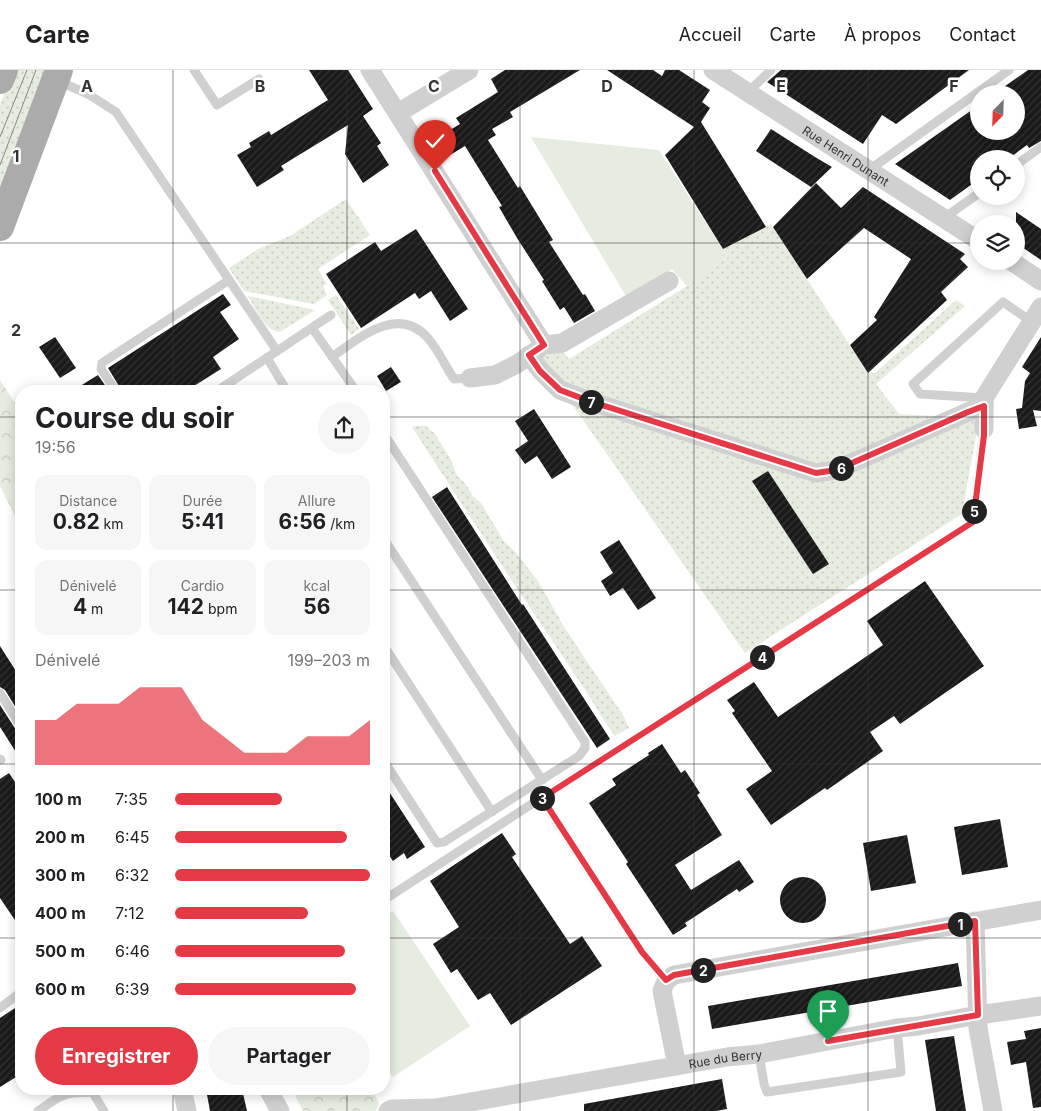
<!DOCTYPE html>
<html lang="fr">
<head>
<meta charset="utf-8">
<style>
	:root { --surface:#fff; --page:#f6f6f6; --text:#202124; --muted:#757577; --line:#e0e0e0; --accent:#e63946 }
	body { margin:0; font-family:Inter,sans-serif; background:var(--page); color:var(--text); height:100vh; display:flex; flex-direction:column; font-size:19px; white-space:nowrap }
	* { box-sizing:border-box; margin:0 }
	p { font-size:16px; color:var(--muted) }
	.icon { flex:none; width:28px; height:28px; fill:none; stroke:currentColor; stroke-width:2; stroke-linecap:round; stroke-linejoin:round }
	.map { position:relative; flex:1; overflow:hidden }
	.details { position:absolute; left:15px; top:315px; width:375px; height:710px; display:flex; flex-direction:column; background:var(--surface); border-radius:20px; box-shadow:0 2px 12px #0003 }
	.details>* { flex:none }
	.needle { width:32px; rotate:203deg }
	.controls { position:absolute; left:970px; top:15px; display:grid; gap:10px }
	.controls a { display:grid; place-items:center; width:55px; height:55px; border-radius:50%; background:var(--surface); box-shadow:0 2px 12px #0003; font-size:25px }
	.pin { position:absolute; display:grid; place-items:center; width:42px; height:42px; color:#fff; margin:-51px -21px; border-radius:50% 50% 50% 0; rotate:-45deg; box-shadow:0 0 5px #0007 }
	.pin .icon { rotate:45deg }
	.km { position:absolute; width:25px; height:25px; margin:-12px; border-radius:50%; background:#222; color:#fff; font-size:14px; line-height:25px; text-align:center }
	.round { display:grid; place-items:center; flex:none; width:52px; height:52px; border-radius:26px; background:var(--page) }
	.headline { display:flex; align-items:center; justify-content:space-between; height:85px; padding:0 20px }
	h1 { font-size:28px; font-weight:700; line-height:38px }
	.stats { display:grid; grid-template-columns:repeat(3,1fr); gap:8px; height:85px; padding:5px 20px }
	.stats div { display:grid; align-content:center; border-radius:12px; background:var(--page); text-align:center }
	.stats b { font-size:21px; font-weight:700 }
	.stats small { font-size:14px; font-weight:400 }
	.stats p { font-size:14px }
	.chart { height:140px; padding:10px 20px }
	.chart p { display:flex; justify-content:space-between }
	.chart svg { width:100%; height:90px; margin-top:5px; fill:var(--accent); opacity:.7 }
	.action { display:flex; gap:10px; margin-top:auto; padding:10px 20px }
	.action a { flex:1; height:58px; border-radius:30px; background:var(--accent); color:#fff; font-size:20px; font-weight:700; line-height:58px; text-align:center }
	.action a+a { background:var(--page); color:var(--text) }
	ul { padding:0 20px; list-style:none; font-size:16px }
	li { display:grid; grid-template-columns:80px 60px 1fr; align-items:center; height:38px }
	li i { height:12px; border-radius:6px; background:var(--accent) }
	header { display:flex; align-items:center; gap:30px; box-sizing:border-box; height:70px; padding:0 25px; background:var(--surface); border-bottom:1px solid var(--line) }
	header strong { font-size:24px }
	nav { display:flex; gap:28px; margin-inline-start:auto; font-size:18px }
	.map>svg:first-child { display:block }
</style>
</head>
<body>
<header>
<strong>Carte</strong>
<nav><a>Accueil</a><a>Carte</a><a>À propos</a><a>Contact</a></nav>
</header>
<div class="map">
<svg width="1041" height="1041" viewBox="0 0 1041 1041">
	<defs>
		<pattern id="grass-dots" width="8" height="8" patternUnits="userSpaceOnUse" patternTransform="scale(1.25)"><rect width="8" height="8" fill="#e6ecdf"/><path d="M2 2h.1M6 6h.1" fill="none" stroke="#c6cbc0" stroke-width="1.8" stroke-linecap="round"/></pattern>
		<pattern id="forest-crowns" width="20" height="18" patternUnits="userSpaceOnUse" patternTransform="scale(1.25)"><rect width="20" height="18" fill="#e6ecdf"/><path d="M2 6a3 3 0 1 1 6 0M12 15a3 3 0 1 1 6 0" fill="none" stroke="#c6cbc0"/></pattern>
		<pattern id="building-hatch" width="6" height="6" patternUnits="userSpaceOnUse" patternTransform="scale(1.25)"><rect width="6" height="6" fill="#1a1a1a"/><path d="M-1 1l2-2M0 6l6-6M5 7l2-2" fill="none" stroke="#333"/></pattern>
	</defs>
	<rect width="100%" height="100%" fill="#fff"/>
	<!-- grass -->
	<g fill="url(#grass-dots)">
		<path d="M13,0H51L0,135V35Z"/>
		<path d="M346,129L370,165L318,199L327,214L323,216L327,225L314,234L244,221L229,198L260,178L290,166Z"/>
		<path d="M771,154L868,303H875L956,230L965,236L876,314L899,344L934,346L953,339L979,349L962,444L745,583L600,374L546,298L541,288L560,278L569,289L687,216L728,187L723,179Z"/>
		<path d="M336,225L359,259L351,265L328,230Z"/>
		<path d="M248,226L315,240L280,262C264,261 256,238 248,226Z"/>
		<path d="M417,356H426L435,364L451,390L457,406L465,413L473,426L481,433L503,470L516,483L538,511L564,557L623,645L629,658L615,666C603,650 593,632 582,615C524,530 468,444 412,357Z"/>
	</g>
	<!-- forest -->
	<g fill="url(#forest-crowns)">
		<path d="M0,310L21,342V458L0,416Z"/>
		<path d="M292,1019H372L379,1034L376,1041H303Z"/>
	</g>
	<!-- garden -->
	<g fill="#e6ecdf">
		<path d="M531,67L659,80L728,187L687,216L672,199L652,215L627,228Z"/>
		<path d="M393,841L470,956L393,1007L384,993V846Z"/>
	</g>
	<!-- building -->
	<g fill="url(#building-hatch)">
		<path d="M309,0H348L373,39L363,46L381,73L377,76L389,95L363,113L345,84L348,55L281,96L284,100L257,117L237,85L251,77L249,73L269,61L271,65L328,30Z"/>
		<path d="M505,0H580L510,42L513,47L492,59L496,65L488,70L518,118L520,116L553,170L549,172L583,225L585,224L595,241L574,253L564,237L560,240L542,211L544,210L517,168L499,137L502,136L465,76L445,88L434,70L460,54L456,48L498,22L491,9Z"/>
		<path d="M607,0H653L662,6L665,0H679L710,20L702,32L710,38L701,52L766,157L723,179L665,85L694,57Z"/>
		<path d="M781,0H969L896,54L882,45L863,74L767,12Z"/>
		<path d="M1028,0H1041V71L1029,78L1027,75L1008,89H979V109L950,130L895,94L979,35V61H1016V24H994Z"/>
		<path d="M771,59L815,87L832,97L811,117L756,81Z"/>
		<path d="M816,113L841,138L863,117L965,184L960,189L968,197L941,222L947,230L868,303L850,275L877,250L874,247L911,189L864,158L807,209L773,157Z"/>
		<path d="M1016,142L1041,159V190L1016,173Z"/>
		<path d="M416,159L468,239L450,251L431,221L419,229L415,223L361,258L326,204L375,172L381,181Z"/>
		<path d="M223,224L231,235L220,242L239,269L213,287L221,299L186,321H122L108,298Z"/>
		<path d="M55,267L76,298L60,308L39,277Z"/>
		<path d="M1041,267V341L1033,340L1037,356L1019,359L1016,339L1022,338L1025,311L1030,303L1022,297Z"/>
		<path d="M391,297L401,312L386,321L377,306Z"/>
		<path d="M98,305L109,321H72Z"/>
		<path d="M534,339L571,397L552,409L537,386L525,394L515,380L528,371L515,351Z"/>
		<path d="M768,401L829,494L813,504L752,411Z"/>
		<path d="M447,417L522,535L523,534L610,669L597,678L432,427Z"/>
		<path d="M619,470L656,528L638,540L623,518L610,526L601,511L613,503L600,482Z"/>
		<path d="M925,511L984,596L900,654L894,646L870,662L883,681L827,720L825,718L771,755L746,719L772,701L732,643L735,641L727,630L754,612L778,647L883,575L867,551Z"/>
		<path d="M0,576L21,609V646L5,620L0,617Z"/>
		<path d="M0,635L16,660L21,663V690L0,657Z"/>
		<path d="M662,674L681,703L685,700L700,723L697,725L722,765L675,795L691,820L739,790L754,812L739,822L737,819L685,853L687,856L673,865L626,794L628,792L589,733L616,715L612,709L649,685L648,683Z"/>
		<path d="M9,703L21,721V859L0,828V709Z"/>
		<path d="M384,714L425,777L407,789L404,783L393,791L384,778Z"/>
		<path d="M1000,749L1008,797L962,805L954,757Z"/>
		<path d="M502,763L516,784L512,787L570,874L582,866L602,896L511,955L490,923L478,930L457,899L451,903L433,874L459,857L430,811Z"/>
		<path d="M907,765L916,813L871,821L863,773Z"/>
		<circle cx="803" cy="830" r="23"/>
		<path d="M958,893L962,916L712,959L708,936Z"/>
		<path d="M21,934V1004L0,1017V948Z"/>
		<path d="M1041,958V1037L1033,1038L1026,992L1011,995L1007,972L1026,969L1024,961Z"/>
		<path d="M954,966L966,1041H936L925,970Z"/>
		<path d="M722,1009L727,1039L716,1041H584V1034Z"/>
		<path d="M206,1019H242L247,1041H210Z"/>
	</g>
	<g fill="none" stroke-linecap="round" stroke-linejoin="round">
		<!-- lane -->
		<g stroke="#d0d0d0" stroke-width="9">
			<path d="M194,0L217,35L259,9"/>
			<path d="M58,11L88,24L116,42L277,281"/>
			<path d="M748,22L771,0"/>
			<path d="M1016,95L1041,77"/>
			<path d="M869,100L1009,0"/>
			<path d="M944,148L979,123"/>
			<path d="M312,258L356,321"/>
			<path d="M332,287C359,268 397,235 427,267C438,279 445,296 454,309L470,308"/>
			<path d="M267,288L287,321"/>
			<path d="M116,321L101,299L102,293L229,210"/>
			<path d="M217,321L331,245"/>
			<path d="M984,328L920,324L913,314L1003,232L1032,252"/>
			<path d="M384,364L585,672V678L579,686L444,772L437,773L384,691"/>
			<path d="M384,469L542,710"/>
			<path d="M384,576L492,742"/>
			<path d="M0,623L21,657"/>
			<path d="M0,689L1,690"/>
			<path d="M541,728L973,452L984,359"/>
			<path d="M384,830L541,728L642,882L666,911"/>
			<path d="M0,938L21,922"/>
			<path d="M759,984L764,1014L767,1022L901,1002L897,958"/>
			<path d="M93,1023L104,1041"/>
			<path d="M38,1041C49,1034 60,1024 73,1023C84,1021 90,1025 100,1019"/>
		</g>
		<!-- street -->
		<g stroke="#d0d0d0" stroke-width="19">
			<path d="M370,0L544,275L562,273L669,211"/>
			<path id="s1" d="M713,0L979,171"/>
			<path d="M398,43L469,0"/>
			<path d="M1011,191L1041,211"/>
			<path d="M529,285L541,301L560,320L589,331L816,403L836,400L968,342L984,336"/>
			<path d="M470,308L495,305L517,294L539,279"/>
			<path d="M984,359V328L1041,237"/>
			<path d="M975,851L978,958L993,1041"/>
			<path d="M677,996L662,921L666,911L674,905L1041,840"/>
			<path d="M182,1019L187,1041"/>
			<path d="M268,1019L280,1041"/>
			<path id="s2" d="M388,1041L392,1039L436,1038L727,987L759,984L897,958L918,956L978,945L1041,936"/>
		</g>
		<!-- primary -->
		<g stroke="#ababab" stroke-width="28">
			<path d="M0,10L4,0"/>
			<path d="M0,157L59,0"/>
		</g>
		<!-- tram -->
		<g stroke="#888" stroke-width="1">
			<path d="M0,67L27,0"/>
			<path d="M0,95L36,0"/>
		</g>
	</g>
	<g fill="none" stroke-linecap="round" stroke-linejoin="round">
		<!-- route casing -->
		<g stroke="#fff" stroke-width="10">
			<path id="route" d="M435,101L544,275L529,285L540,301L560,320L589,331L816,403L836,400L968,342L984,336V365L973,452L542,728L642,882L666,910L674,905L975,851L978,945L828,971"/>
		</g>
		<!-- route -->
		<use href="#route" stroke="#e63946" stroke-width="6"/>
	</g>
	<!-- grid -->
	<path fill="none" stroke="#333" stroke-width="1" stroke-opacity="0.55" d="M173,0V321M347,0V321M520,0V1041M694,0V1041M868,0V1041M0,173H979M1016,173H1041M0,347H21M384,347H1041M0,520H21M384,520H1041M0,694H21M384,694H1041M0,868H21M384,868H1041M173,1019V1041M347,1019V1041"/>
	<g text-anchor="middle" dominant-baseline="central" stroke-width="5" stroke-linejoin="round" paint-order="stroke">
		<!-- street labels -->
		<g font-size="12" fill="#333" stroke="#fff">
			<text stroke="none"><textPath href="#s1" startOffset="158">Rue Henri Dunant</textPath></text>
			<text stroke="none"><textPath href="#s2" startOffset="342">Rue du Berry</textPath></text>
		</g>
	</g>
	<g font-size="16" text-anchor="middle" font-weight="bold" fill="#333" stroke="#fff" stroke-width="5" stroke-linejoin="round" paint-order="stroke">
		<text x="87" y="22">A</text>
		<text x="260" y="22">B</text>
		<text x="434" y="22">C</text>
		<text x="607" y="22">D</text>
		<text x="781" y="22">E</text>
		<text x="954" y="22">F</text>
		<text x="16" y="92">1</text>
		<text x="16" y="266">2</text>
	</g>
</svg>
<div class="controls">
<a><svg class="needle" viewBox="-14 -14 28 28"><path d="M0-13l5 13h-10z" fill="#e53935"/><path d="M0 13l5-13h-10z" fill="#757577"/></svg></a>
<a><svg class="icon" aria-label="locate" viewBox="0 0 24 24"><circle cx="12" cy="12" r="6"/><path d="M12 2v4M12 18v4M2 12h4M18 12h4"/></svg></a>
<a><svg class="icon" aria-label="layers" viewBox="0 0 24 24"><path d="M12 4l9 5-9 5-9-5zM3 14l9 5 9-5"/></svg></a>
</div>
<div class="pin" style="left:828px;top:971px;background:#1e9e55"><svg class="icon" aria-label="arrive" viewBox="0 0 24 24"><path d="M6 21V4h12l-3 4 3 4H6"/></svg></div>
<div class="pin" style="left:435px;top:101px;background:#d93025"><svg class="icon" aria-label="check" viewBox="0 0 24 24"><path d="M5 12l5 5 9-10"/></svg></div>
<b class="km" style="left:960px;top:854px">1</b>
<b class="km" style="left:703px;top:900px">2</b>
<b class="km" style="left:542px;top:728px">3</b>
<b class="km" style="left:762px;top:587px">4</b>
<b class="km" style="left:974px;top:441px">5</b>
<b class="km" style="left:841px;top:398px">6</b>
<b class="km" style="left:591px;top:332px">7</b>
<section class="details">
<div class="headline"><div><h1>Course du soir</h1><p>19:56</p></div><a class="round"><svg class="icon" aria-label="share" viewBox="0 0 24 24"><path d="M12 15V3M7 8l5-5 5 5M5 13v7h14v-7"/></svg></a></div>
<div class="stats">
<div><p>Distance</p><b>0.82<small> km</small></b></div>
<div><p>Durée</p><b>5:41</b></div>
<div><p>Allure</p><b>6:56<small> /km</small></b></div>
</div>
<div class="stats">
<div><p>Dénivelé</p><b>4<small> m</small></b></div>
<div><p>Cardio</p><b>142<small> bpm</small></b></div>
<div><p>kcal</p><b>56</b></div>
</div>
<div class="chart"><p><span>Dénivelé</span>199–203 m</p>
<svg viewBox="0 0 160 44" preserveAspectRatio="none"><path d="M0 44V22L10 22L20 14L30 14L40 14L50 6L60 6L70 6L80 22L90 30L100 38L110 38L120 38L130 30L140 30L150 30L160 22V44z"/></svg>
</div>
<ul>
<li><b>100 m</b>7:35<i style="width:55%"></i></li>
<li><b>200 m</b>6:45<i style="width:88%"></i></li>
<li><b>300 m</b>6:32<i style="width:100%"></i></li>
<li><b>400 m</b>7:12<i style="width:68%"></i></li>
<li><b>500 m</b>6:46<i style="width:87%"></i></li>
<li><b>600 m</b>6:39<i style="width:93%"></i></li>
</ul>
<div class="action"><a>Enregistrer</a><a>Partager</a></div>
</section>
</div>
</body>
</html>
